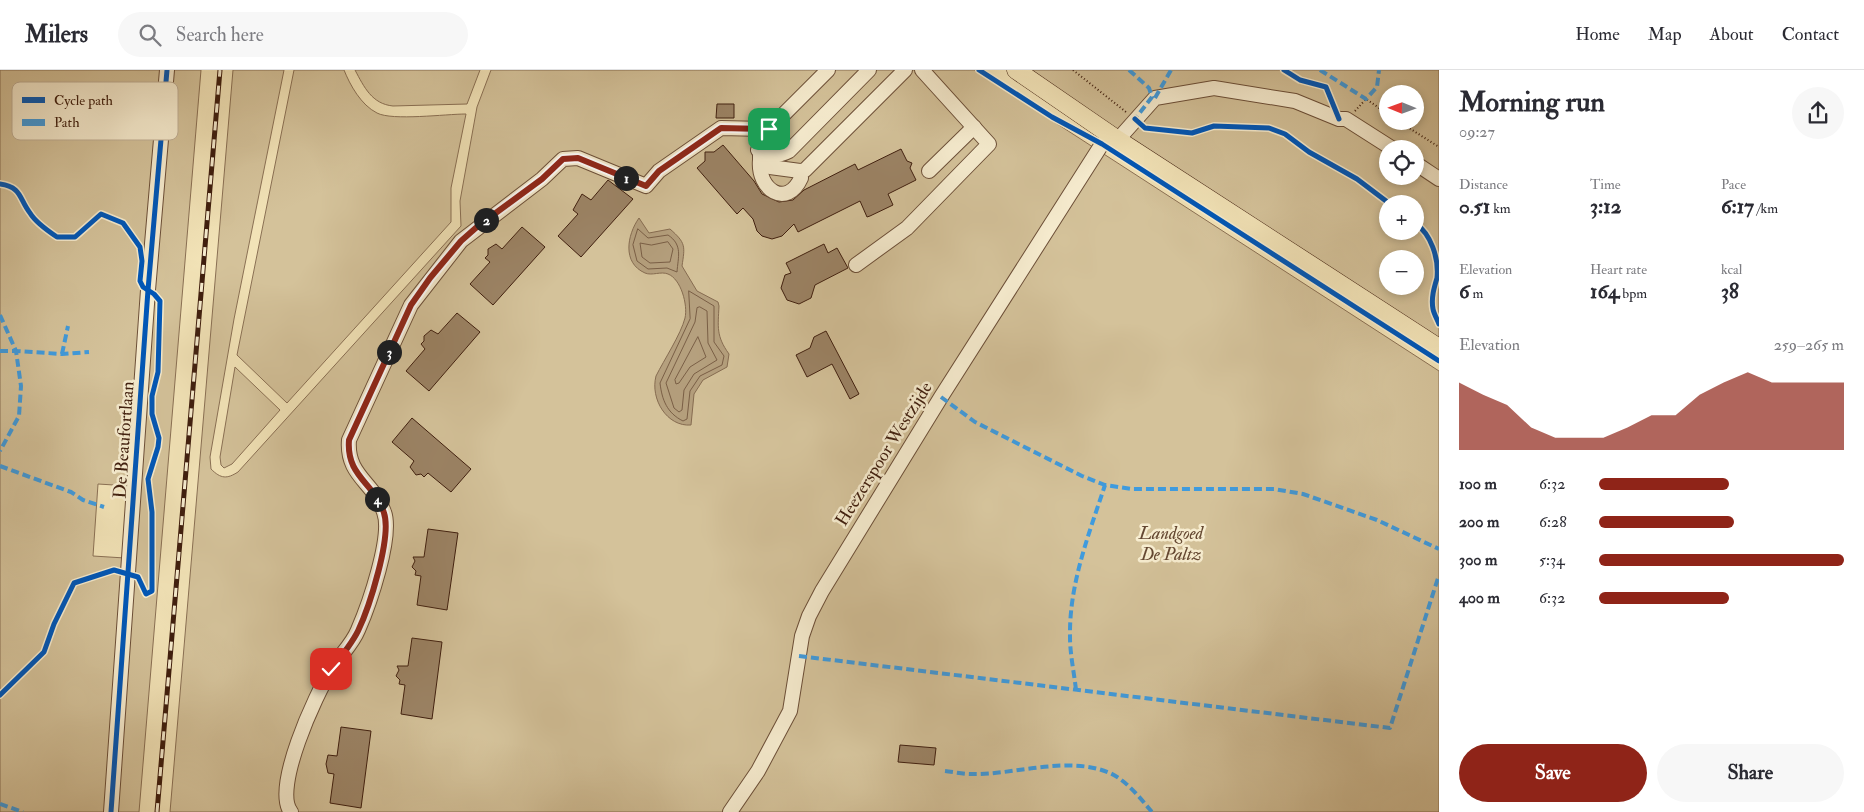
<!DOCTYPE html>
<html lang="en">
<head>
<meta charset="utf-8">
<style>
	:root { --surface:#fff; --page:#f7f7f7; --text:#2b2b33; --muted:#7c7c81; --line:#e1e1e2; --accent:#8f2418 }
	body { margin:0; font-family:"IM FELL Double Pica",serif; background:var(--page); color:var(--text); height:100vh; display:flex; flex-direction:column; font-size:19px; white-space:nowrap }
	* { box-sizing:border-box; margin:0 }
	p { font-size:16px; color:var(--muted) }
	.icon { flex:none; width:28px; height:28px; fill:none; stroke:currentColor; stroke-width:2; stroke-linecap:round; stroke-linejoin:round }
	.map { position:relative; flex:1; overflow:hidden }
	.details { display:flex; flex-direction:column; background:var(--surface); width:425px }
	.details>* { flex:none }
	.needle { width:32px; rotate:271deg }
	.controls { position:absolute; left:1379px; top:15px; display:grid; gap:10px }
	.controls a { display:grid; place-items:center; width:45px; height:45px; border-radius:50%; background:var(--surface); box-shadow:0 2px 8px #0003; font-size:25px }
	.pin { position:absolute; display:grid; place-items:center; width:42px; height:42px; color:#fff; margin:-21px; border-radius:10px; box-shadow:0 2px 8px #0006 }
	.km { position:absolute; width:25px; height:25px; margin:-12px; border-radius:50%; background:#222; color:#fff; font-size:14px; line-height:25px; text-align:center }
	.round { display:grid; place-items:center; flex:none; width:52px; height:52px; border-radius:26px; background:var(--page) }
	.overview { display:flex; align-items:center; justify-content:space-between; height:85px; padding:0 20px }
	h1 { font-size:28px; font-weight:700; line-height:38px }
	.figures { display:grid; grid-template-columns:repeat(3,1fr); gap:8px; height:85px; padding:5px 20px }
	.figures div { display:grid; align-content:center }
	.figures b { font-size:21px; font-weight:700 }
	.figures small { font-size:14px; font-weight:400 }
	.figures p { font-size:14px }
	.chart { height:140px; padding:10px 20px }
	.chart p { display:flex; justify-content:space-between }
	.chart svg { width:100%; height:90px; margin-top:5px; fill:var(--accent); opacity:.7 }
	.cta { display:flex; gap:10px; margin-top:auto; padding:10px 20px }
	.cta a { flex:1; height:58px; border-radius:30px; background:var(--accent); color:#fff; font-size:20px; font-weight:700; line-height:58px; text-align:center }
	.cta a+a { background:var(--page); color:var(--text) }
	ul { padding:0 20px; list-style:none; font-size:16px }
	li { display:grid; grid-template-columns:80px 60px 1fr; align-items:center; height:38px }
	li i { height:12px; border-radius:6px; background:var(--accent) }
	header { display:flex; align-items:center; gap:30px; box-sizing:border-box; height:70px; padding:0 25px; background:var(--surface); border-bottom:1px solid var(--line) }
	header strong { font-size:24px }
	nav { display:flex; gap:28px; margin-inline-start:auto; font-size:18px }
	.search { width:350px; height:45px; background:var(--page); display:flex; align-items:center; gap:12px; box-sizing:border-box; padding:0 18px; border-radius:28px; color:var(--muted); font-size:19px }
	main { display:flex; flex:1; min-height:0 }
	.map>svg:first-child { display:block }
</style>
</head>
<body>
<header>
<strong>Milers</strong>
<div class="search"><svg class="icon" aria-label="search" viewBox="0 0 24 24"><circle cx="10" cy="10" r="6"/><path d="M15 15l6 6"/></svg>Search here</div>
<nav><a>Home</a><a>Map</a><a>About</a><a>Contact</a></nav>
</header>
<main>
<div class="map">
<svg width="1439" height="742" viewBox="0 0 1439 742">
	<rect width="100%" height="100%" fill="#f2e3b7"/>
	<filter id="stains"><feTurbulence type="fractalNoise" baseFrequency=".004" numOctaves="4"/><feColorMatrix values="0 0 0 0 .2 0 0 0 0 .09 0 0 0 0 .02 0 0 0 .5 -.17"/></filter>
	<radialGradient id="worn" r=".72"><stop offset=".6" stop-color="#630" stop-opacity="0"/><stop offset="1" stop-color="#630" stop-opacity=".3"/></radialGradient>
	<!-- green -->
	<g fill="#d4c29a" stroke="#8a7054" fill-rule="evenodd">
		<path d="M0,0H201L139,742H0ZM98,414L130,416L125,488L93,486Z"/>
		<path d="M233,0H284L234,249L210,387L211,399C221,409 227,409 238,402L461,156L460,131L477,37L491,0H974L1439,301V742H170Z"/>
		<path d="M294,0H344C350,15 361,35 377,43C392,51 446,44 466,44L451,118V152L287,333L237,285Z"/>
		<path d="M355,0H480L467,34L393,36C372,34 364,17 355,0Z"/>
		<path d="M1021,0H1439V273ZM1388,24H1415V51H1388ZM1388,79H1415V106H1388ZM1388,134H1415V161H1388ZM1388,189H1415V216H1388Z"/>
		<path d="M235,297L280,340L232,394L224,398L221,395L220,387Z"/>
	</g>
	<!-- water -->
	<path fill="#b5a07e" stroke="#866c51" d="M639,148L649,163L670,159C686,173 685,176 682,196L697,221L718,232L719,236C718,257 716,266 729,284L727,297L703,310L694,324L691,355C667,357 650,329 656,306C664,290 681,264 685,248C688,235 681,209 668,204C661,201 652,206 645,203C622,193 627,165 639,148Z"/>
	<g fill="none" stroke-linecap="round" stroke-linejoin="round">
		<!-- shore -->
		<g stroke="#7a5f46" stroke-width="1">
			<path d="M638,159L648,168L668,165C683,175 678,187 677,202L667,198L648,199L637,191L633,175Z"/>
			<path d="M668,172L673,179L670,192L650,193L642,187L640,173L651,175Z"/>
			<path d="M689,221L714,236V272L724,286L722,295L700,306L690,321L687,349L683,351C667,343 662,330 660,313L690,249Z"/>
			<path d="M700,237L707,241L708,273L717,290L694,304L684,320L682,340L679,342L674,338L666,313L695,252L697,238Z"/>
			<path d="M698,267L706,287L690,297L679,313L676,314L675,310Z"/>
		</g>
	</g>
	<!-- building -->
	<g fill="#9c8466" stroke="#3f1e0e">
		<path d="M717,34H734V48H716Z"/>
		<path d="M723,75L754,111L762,124L779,132L793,130L804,120L855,94L858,100L901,79L907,91L912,93L910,98L916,110L888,124L893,135L870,146L867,147L860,131L798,162L794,154L782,166L772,169L762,166L757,161L753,149L743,138L737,144L697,98L705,91V82H714Z"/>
		<path d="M608,110L633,129L581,187L558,166L578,144L573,140L582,124L591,130Z"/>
		<path d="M522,157L545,177L493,235L470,214L490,192L485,188L488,185V179L496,174L502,179Z"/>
		<path d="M824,174L828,183L837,178L848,198L815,215L811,228L799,234L787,230L781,218L785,205L791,203L786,193Z"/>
		<path d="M457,243L480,262L429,321L406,301L425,279L421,274L424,271V266L431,260L438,264Z"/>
		<path d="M826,261L859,324L850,329L832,294L807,307L796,285L810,278L814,267Z"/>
		<path d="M412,348L471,399L451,422L428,403L424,407L421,404L416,405L410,397L414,391L392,372Z"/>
		<path d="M428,459L458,463L447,540L417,535L421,506L415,505L416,501L412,497L415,491L413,487H424Z"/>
		<path d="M412,568L442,572L432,649L401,644L405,615L399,614L400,610L396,606L399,600L397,596H408Z"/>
		<path d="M341,657L371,661L361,738L330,733L334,704L328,703L326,694L328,685L337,686Z"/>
		<path d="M900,675L936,678L934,695L898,692Z"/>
	</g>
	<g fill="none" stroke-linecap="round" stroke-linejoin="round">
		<!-- minor casing -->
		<g stroke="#6c4f38" stroke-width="16">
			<g id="minor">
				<path d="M828,0L760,68V90L770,97L800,101L805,100L905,0"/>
				<path d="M758,80C770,87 777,87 789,81L869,0"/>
				<path d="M760,90C757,120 787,139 801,108L800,101"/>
				<path d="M1415,93L1439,109"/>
				<path d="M929,101L974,57"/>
				<path d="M856,195L907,158L989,74L922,0"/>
				<path d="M111,742L148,220L167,0"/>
				<path d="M291,742C272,719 316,624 331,600C339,586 352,575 358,560C369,535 393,466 384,442C374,412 346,406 349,370L411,235L461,171L542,109L563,89L578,88L646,116L659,101L721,58L769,59"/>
				<path d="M730,742L758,701L790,641L802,566L809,546L822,521L941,327L1102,74L1122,65L1155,28L1214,18L1295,31L1339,49H1346L1393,79"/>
			</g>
		</g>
		<!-- major casing -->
		<g stroke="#3f1e0e" stroke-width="19">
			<path id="major" d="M1016,0L1115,68L1439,278"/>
		</g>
		<!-- path -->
		<g stroke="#3f1e0e" stroke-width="2" stroke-dasharray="1 2.5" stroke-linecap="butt">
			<path d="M1073,0L1126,42"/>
			<path d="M1355,41L1366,29L1388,44"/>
			<path d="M1398,51L1439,77"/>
		</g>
		<!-- minor -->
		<use href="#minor" stroke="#f7edd0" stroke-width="14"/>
		<!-- major -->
		<use href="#major" stroke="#f2e3b7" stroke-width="18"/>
		<!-- rail casing -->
		<g stroke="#3f1e0e" stroke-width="5">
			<path id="rail" d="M157,742L220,0"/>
		</g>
		<!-- rail -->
		<use href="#rail" stroke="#f7edd0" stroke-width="3" stroke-dasharray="9" stroke-linecap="butt"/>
		<!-- quiet -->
		<g stroke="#3f9bde" stroke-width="4" stroke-dasharray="8 4" stroke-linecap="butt">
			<path d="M1129,0L1149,18L1152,27L1135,49L1137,51"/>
			<path d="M1320,0L1366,29L1377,17L1379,0"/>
			<path d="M1155,28L1171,0"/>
			<path d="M0,245L16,281L62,284L89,282"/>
			<path d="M0,281H16L21,316L19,346L0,381"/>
			<path d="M62,284L68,256"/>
			<path d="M941,327L975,352L1082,406L1105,415L1132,419H1274L1303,424L1377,450L1439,479"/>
			<path d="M0,396L71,422L83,430L104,437"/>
			<path d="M799,586L1390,658L1439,505"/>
			<path d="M1076,620C1074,602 1070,584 1070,567C1069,514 1089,464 1105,415"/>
			<path d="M945,701C954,702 963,704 972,704C1015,705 1068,685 1110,703C1127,711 1140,728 1152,742"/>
			<path d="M0,734L23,742"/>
		</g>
		<!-- cycleway casing -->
		<g stroke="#f7edd0" stroke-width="8">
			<g id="cycleway">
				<path d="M979,0L1052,47L1102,74L1439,291"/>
				<path d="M1284,0L1300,10L1326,17L1339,49"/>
				<path d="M1135,49L1145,58L1192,63L1214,56L1269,58L1285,64L1309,82L1357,109L1390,134"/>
				<path d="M0,114C22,117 19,129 30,143C36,153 48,161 57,167H75L101,144L123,153L140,177L142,191L140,211L143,217L154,224L160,231L158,302L152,326V344L159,368L158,377L148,409L152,442V521L146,524L138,507L114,500L74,513L54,554L44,582L0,625"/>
				<path d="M1415,153C1431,164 1439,188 1437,208C1434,218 1431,228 1433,239C1434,244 1437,249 1439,254"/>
				<path d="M111,742L148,220L167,0"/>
			</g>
		</g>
		<!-- cycleway -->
		<use href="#cycleway" stroke="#0057b8" stroke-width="5"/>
	</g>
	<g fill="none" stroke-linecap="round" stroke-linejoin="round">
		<!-- route casing -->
		<g stroke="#fff" stroke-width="10">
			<path id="route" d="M331,599C341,587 351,575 358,561C369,538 392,467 384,443C375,413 346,407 349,370L411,235L430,208L461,171L478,156L542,109L563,89L578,88L646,116L659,101L721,58L769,59"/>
		</g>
		<!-- route -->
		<use href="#route" stroke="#8f2418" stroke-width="6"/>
	</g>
	<g text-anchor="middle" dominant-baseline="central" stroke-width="5" stroke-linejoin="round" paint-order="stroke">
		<!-- street labels -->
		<g font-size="18" fill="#3f1e0e" stroke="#f7edd0">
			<text transform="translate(124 370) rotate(-86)">De Beaufortlaan</text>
			<text transform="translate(884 384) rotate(-58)">Heezerspoor Westzijde</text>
		</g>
		<!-- park labels -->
		<g font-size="18" font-style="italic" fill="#644731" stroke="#f7edd0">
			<text x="1171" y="463">Landgoed<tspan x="1171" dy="21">De Paltz</tspan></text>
		</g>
	</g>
	<!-- legend -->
	<rect x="12" y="12" width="166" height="58" rx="8" fill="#f7edd0" stroke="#c0af96" stroke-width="1"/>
	<rect x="22" y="27" width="23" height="6" fill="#0057b8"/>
	<rect x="22" y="49" width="23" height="7" fill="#3f9bde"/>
	<g font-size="14" fill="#3f1e0e">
		<text x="54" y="35">Cycle path</text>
		<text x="54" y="57">Path</text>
	</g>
	<rect width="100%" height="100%" filter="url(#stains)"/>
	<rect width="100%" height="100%" fill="url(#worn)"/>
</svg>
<div class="controls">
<a><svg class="needle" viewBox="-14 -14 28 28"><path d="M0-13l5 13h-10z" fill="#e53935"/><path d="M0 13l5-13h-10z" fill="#7c7c81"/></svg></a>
<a><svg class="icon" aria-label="locate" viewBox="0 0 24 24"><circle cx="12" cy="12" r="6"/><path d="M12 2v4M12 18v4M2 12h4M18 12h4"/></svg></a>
<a>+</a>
<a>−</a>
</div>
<div class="pin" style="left:769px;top:59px;background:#1e9e55"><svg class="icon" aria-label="arrive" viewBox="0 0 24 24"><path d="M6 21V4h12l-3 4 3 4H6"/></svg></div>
<div class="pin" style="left:331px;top:599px;background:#d93025"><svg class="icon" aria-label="check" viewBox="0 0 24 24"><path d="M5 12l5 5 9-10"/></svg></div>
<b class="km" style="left:626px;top:108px">1</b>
<b class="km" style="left:486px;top:150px">2</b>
<b class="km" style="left:389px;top:282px">3</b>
<b class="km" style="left:377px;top:429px">4</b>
</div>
<section class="details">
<div class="overview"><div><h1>Morning run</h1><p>09:27</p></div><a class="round"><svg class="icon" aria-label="share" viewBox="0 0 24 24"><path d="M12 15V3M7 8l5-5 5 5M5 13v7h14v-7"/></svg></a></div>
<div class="figures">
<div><p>Distance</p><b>0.51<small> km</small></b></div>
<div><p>Time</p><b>3:12</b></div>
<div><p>Pace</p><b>6:17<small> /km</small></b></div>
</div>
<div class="figures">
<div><p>Elevation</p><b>6<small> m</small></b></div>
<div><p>Heart rate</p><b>164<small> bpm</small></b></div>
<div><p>kcal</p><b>38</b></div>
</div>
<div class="chart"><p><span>Elevation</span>259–265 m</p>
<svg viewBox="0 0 160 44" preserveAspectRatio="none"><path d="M0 44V11L10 17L20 22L30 33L40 38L50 38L60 38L70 33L80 27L90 27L100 17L110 11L120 6L130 11L140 11L150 11L160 11V44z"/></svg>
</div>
<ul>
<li><b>100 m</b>6:32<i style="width:53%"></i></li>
<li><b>200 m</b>6:28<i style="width:55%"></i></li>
<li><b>300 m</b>5:34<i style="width:100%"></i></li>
<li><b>400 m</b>6:32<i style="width:53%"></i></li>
</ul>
<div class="cta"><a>Save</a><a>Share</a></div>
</section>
</main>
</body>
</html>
